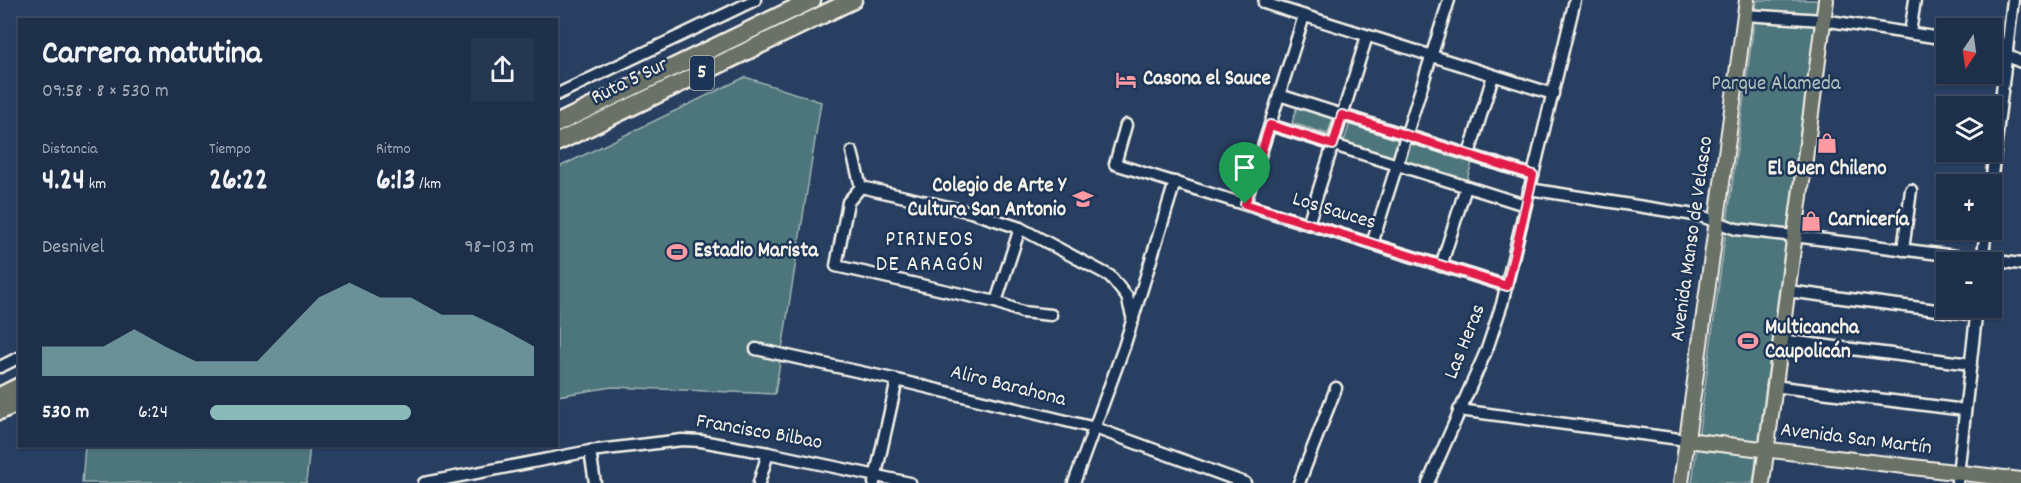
<!DOCTYPE html>
<html lang="es">
<head>
<meta charset="utf-8">
<style>
	:root { --surface:#1e2f4a; --page:#263751; --text:#f1f3f6; --muted:#a1a9b5; --line:#3c4a62; --accent:#8bbbb9 }
	body { margin:0; font-family:Dekko,sans-serif; background:var(--page); color:var(--text); height:100vh; display:flex; flex-direction:column; font-size:22px; white-space:nowrap }
	* { box-sizing:border-box; margin:0 }
	p { font-size:20px; color:var(--muted) }
	.icon { flex:none; width:33px; height:33px; fill:none; stroke:currentColor; stroke-width:2; stroke-linecap:round; stroke-linejoin:round }
	.map { position:relative; flex:1; overflow:hidden }
	.panel { position:absolute; left:18px; top:18px; width:540px; height:429px; display:flex; flex-direction:column; background:var(--surface); border-radius:0px; box-shadow:0 2px 4px #0004,0 0 0 2px var(--line) }
	.panel>* { flex:none }
	.needle { width:39px; rotate:193deg }
	.fabs { position:absolute; left:1936px; top:18px; display:grid; gap:12px }
	.fabs a { display:grid; place-items:center; width:66px; height:66px; border-radius:0px; background:var(--surface); box-shadow:0 2px 4px #0004,0 0 0 2px var(--line); font-size:30px }
	.pin { position:absolute; display:grid; place-items:center; width:51px; height:51px; color:#fff; margin:-62px -26px; border-radius:50% 50% 50% 0; rotate:-45deg; box-shadow:0 0 6px #0007 }
	.pin .icon { rotate:45deg }
	.round { display:grid; place-items:center; flex:none; width:63px; height:63px; border-radius:0px; background:var(--page) }
	.summary { display:flex; align-items:center; justify-content:space-between; height:102px; padding:0 24px }
	h1 { font-size:33px; font-weight:700; line-height:45px }
	.figures { display:grid; grid-template-columns:repeat(3,1fr); gap:9px; height:102px; padding:6px 24px }
	.figures div { display:grid; align-content:center }
	.figures b { font-size:30px; font-weight:700 }
	.figures small { font-size:16px; font-weight:400 }
	.figures p { font-size:16px }
	.chart { height:168px; padding:12px 24px }
	.chart p { display:flex; justify-content:space-between }
	.chart svg { width:100%; height:108px; margin-top:6px; fill:var(--accent); opacity:.7 }
	ul { padding:0 24px; list-style:none; font-size:20px }
	li { display:grid; grid-template-columns:96px 72px 1fr; align-items:center; height:45px }
	li i { height:15px; border-radius:8px; background:var(--accent) }
	.map>svg:first-child { display:block }
</style>
</head>
<body>
<div class="map">
<svg width="2021" height="483" viewBox="0 0 2021 483">
	<rect width="100%" height="100%" fill="#283f62"/>
	<filter id="ink" filterUnits="userSpaceOnUse"><feTurbulence type="fractalNoise" baseFrequency=".0167" numOctaves="2"/><feDisplacementMap in="SourceGraphic" scale="12" xChannelSelector="R" yChannelSelector="G"/><feConvolveMatrix kernelMatrix="1 2 1 2 8 2 1 2 1" color-interpolation-filters="sRGB"/></filter>
	<g filter="url(#ink)">
		<!-- green -->
		<g fill="#4d767b" stroke="#a0b4b2" stroke-width="1.5">
			<path d="M1757,0H1818L1753,483H1692Z"/>
			<path d="M745,77L821,102L775,394L612,387L557,396V168Z"/>
			<path d="M1298,103L1334,115L1328,134L1292,123Z"/>
			<path d="M1351,120L1404,138L1397,161L1343,144Z"/>
			<path d="M1412,140L1473,160L1466,183L1404,164Z"/>
			<path d="M85,446H310L306,483H82Z"/>
		</g>
		<g fill="none" stroke-linecap="round" stroke-linejoin="round">
			<!-- minor casing -->
			<g stroke="#f4f1e8" stroke-width="15">
				<g id="minor">
					<path d="M1264,3L1553,94"/>
					<path d="M1745,15L1823,20L1947,39"/>
					<path d="M1910,33L1915,0"/>
					<path d="M1992,47C2003,50 2010,58 2021,62"/>
					<path d="M556,95L755,0"/>
					<path d="M1279,95L1533,175"/>
					<path d="M1126,125L1115,164L1507,286"/>
					<path d="M1270,125L1525,205"/>
					<path d="M852,152L861,187L848,202L836,266L996,302L1022,312L1051,315"/>
					<path d="M1469,154L1493,76"/>
					<path d="M1991,184L2013,0"/>
					<path d="M861,187L971,212L1020,228L1110,276L1127,297L1133,320"/>
					<path d="M1529,189L1701,216L1736,229L2021,264"/>
					<path d="M1245,204L1304,16"/>
					<path d="M1308,224L1367,36"/>
					<path d="M1372,244L1449,0"/>
					<path d="M1903,250L1911,190"/>
					<path d="M1982,262L1986,230"/>
					<path d="M1441,266L1466,187"/>
					<path d="M1787,291L1976,315"/>
					<path d="M996,302L1020,228"/>
					<path d="M1780,340L1971,364"/>
					<path d="M756,349L897,380L1095,428L1245,483"/>
					<path d="M0,367L20,357"/>
					<path d="M1773,386L1965,410"/>
					<path d="M1459,410L1687,440"/>
					<path d="M590,451L595,483"/>
					<path d="M424,483L590,451L682,440L701,441L768,453L910,483"/>
					<path d="M759,483L768,453"/>
					<path d="M874,483L897,380"/>
					<path d="M1074,483L1124,347L1175,182"/>
					<path d="M1299,483L1336,388"/>
					<path d="M1428,483L1487,349L1502,304L1575,0"/>
					<path d="M1957,483L1977,308"/>
				</g>
			</g>
			<!-- major casing -->
			<g stroke="#f4f1e8" stroke-width="18">
				<g id="major">
					<path d="M1687,440L2021,480"/>
					<path d="M1681,483L1747,0"/>
					<path d="M1762,483L1826,0"/>
				</g>
			</g>
			<!-- highway casing -->
			<g stroke="#f4f1e8" stroke-width="21">
				<g id="highway">
					<path d="M556,124L812,0"/>
					<path d="M556,143L853,0"/>
					<path d="M0,396L20,386"/>
					<path d="M0,411L20,402"/>
				</g>
			</g>
			<!-- minor -->
			<use href="#minor" stroke="#1d3557" stroke-width="10"/>
			<!-- major -->
			<use href="#major" stroke="#6a7166" stroke-width="14"/>
			<!-- highway -->
			<use href="#highway" stroke="#6a7166" stroke-width="16"/>
		</g>
	</g>
	<g fill="none" stroke-linecap="round" stroke-linejoin="round" filter="url(#ink)">
		<!-- route casing -->
		<g stroke="#fff" stroke-width="12">
			<path id="route" d="M1342,115L1533,175L1507,286L1245,204L1270,125L1333,145Z"/>
		</g>
		<!-- route -->
		<use href="#route" stroke="#e11d48" stroke-width="8"/>
	</g>
	<!-- icons -->
	<defs>
		<g id="hotel-bare" transform="scale(1.62)"><path d="M-6-4.5h1.5V1H6V5H4.5V3h-9V5H-6ZM-4 0a1.8 1.8 0 1 1 3.6 0ZM.5 0V-2.5h3Q6-2.5 6 0Z" fill="#ff9aa2" stroke="#1d3557" stroke-width="2.5" paint-order="stroke"/></g>
		<g id="shop-bare" transform="scale(1.62)"><path d="M-5-2.5h2.3a2.7 3.5 0 0 1 5.4 0H5L5.5 6h-11ZM-1.5-2.5h3a1.5 2.3 0 0 0-3 0Z" fill="#ff9aa2" stroke="#1d3557" stroke-width="2.5" paint-order="stroke"/></g>
		<g id="school-bare" transform="scale(1.62)"><path d="M0-5L7-2L0 1L-7-2ZM-4 1L0 2.5L4 1V4Q0 6-4 4Z" fill="#ff9aa2" stroke="#1d3557" stroke-width="2.5" paint-order="stroke"/></g>
		<g id="stadium-bare" transform="scale(1.62)"><path d="M0-5a6.5 5 0 1 0 0 10a6.5 5 0 1 0 0-10ZM-3.5-1.8h7v3.6h-7Z" fill="#ff9aa2" stroke="#1d3557" stroke-width="2.5" paint-order="stroke"/></g>
	</defs>
	<g fill-rule="evenodd">
		<use href="#hotel-bare" x="1126" y="80"/>
		<use href="#shop-bare" x="1827" y="143"/>
		<use href="#school-bare" x="1083" y="199"/>
		<use href="#shop-bare" x="1811" y="221"/>
		<use href="#stadium-bare" x="677" y="252"/>
		<use href="#stadium-bare" x="1748" y="341"/>
	</g>
	<g text-anchor="middle" dominant-baseline="central" stroke-width="5" stroke-linejoin="round" paint-order="stroke">
		<!-- shield labels -->
		<rect fill="#1d3557" stroke="#b4b9bc" stroke-width="1.5" x="690" y="56" width="24" height="34" rx="4.5"/>
		<g font-size="20" font-weight="bold" fill="#f4f1e8">
			<text x="702" y="73">5</text>
		</g>
		<!-- poi labels -->
		<g font-size="21" font-weight="bold" fill="#f4f1e8" stroke="#1d3557" text-anchor="start">
			<text x="1143" y="80">Casona el Sauce</text>
			<text x="1827" y="170" text-anchor="middle">El Buen Chileno</text>
			<text x="1066" y="187" text-anchor="end">Colegio de Arte Y<tspan x="1066" dy="24">Cultura San Antonio</tspan></text>
			<text x="1828" y="221">Carnicería</text>
			<text x="694" y="252">Estadio Marista</text>
			<text x="1765" y="329">Multicancha<tspan x="1765" dy="24">Caupolicán</tspan></text>
		</g>
		<!-- street labels -->
		<g font-size="21" fill="#f4f1e8" stroke="#1d3557">
			<text transform="translate(630 82) rotate(-26)">Ruta 5 Sur</text>
			<text transform="translate(1334 212) rotate(17)">Los Sauces</text>
			<text transform="translate(1693 239) rotate(-82)">Avenida Manso de Velasco</text>
			<text transform="translate(1466 342) rotate(-68)">Las Heras</text>
			<text transform="translate(1008 387) rotate(14)">Aliro Barahona</text>
			<text transform="translate(759 433) rotate(10)">Francisco Bilbao</text>
			<text transform="translate(1856 440) rotate(7)">Avenida San Martín</text>
		</g>
		<!-- park labels -->
		<g font-size="21" fill="#b1c0bc" stroke="#1d3557">
			<text x="1776" y="85">Parque Alameda</text>
		</g>
		<!-- neighbourhood labels -->
		<g font-size="22" letter-spacing="1.5" fill="#f4f1e8" stroke="#1d3557">
			<text x="930" y="240">PIRINEOS<tspan x="930" dy="25">DE ARAGÓN</tspan></text>
		</g>
	</g>
</svg>
<div class="fabs">
<a><svg class="needle" viewBox="-14 -14 28 28"><path d="M0-13l5 13h-10z" fill="#e53935"/><path d="M0 13l5-13h-10z" fill="#a1a9b5"/></svg></a>
<a><svg class="icon" aria-label="layers" viewBox="0 0 24 24"><path d="M12 4l9 5-9 5-9-5zM3 14l9 5 9-5"/></svg></a>
<a>+</a>
<a>−</a>
</div>
<div class="pin" style="left:1245px;top:204px;background:#1e9e55"><svg class="icon" aria-label="arrive" viewBox="0 0 24 24"><path d="M6 21V4h12l-3 4 3 4H6"/></svg></div>
<section class="panel">
<div class="summary"><div><h1>Carrera matutina</h1><p>09:58 · 8 × 530 m</p></div><a class="round"><svg class="icon" aria-label="share" viewBox="0 0 24 24"><path d="M12 15V3M7 8l5-5 5 5M5 13v7h14v-7"/></svg></a></div>
<div class="figures">
<div><p>Distancia</p><b>4.24<small> km</small></b></div>
<div><p>Tiempo</p><b>26:22</b></div>
<div><p>Ritmo</p><b>6:13<small> /km</small></b></div>
</div>
<div class="chart"><p><span>Desnivel</span>98–103 m</p>
<svg viewBox="0 0 160 44" preserveAspectRatio="none"><path d="M0 44V32L10 32L20 32L30 25L40 32L50 38L60 38L70 38L80 25L90 12L100 6L110 12L120 12L130 19L140 19L150 25L160 32V44z"/></svg>
</div>
<ul>
<li><b>530 m</b>6:24<i style="width:62%"></i></li>
</ul>
</section>
</div>
</body>
</html>
